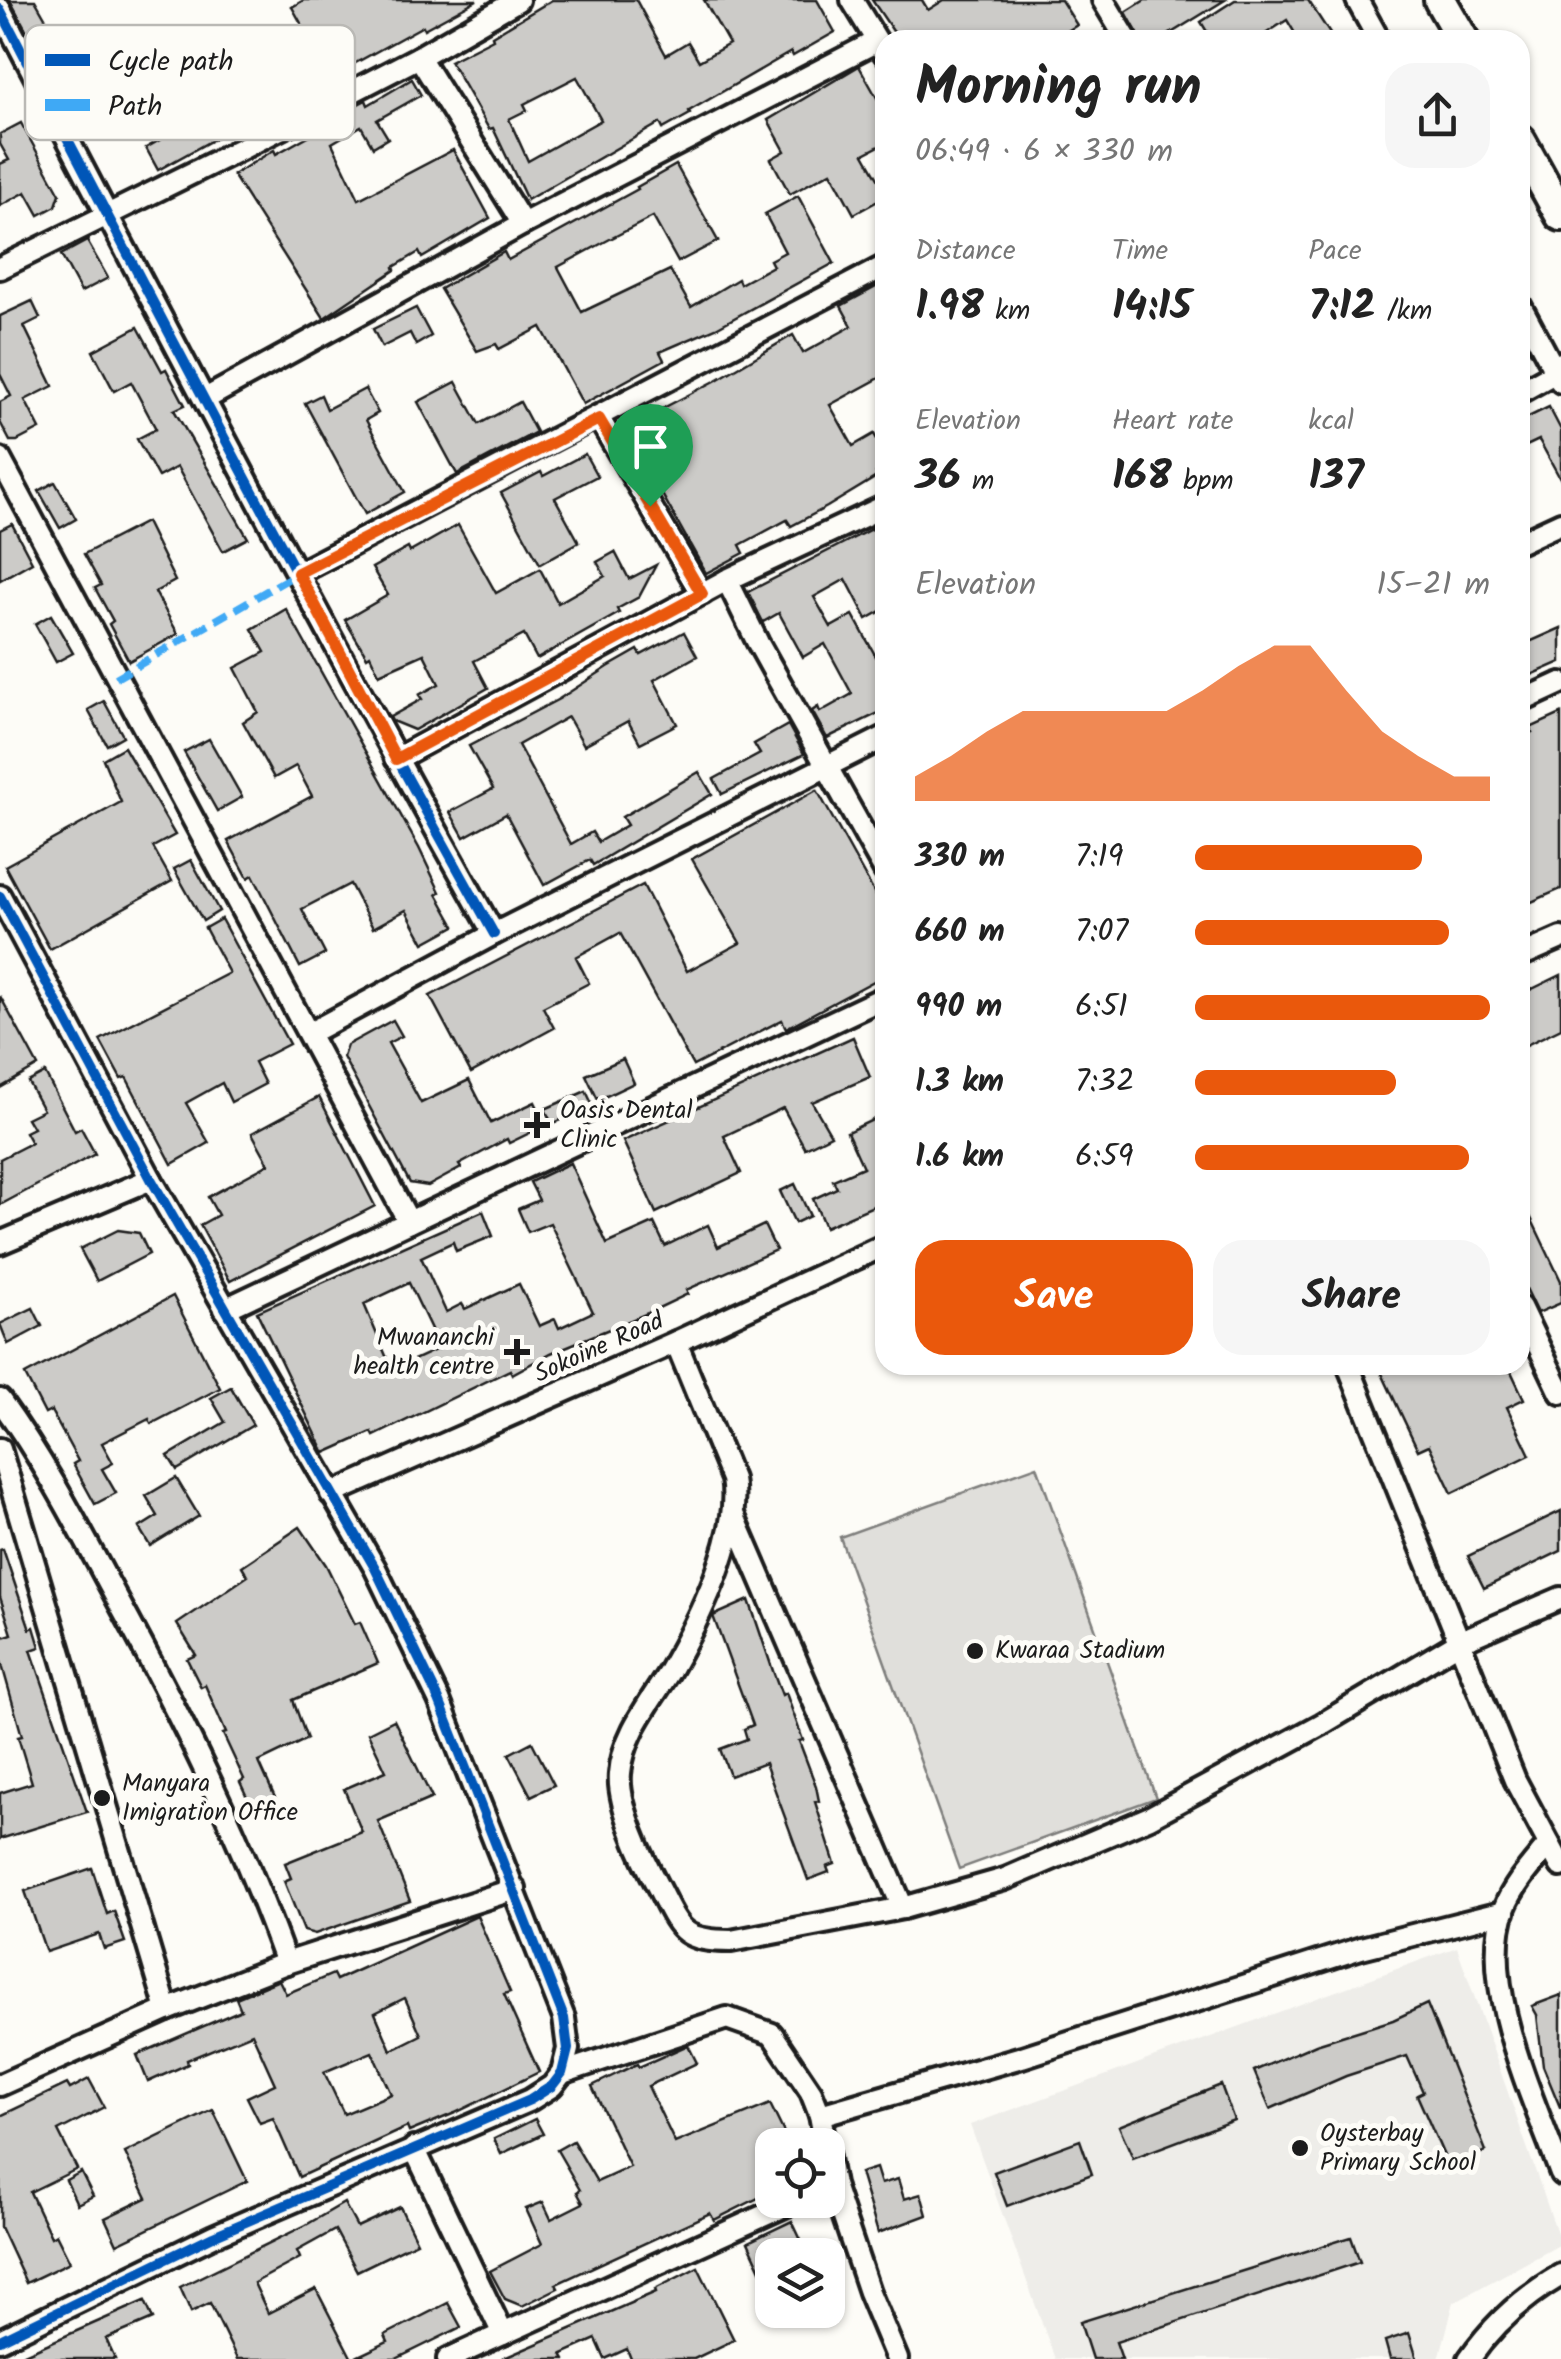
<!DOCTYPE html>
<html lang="en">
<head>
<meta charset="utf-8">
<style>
	:root { --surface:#fff; --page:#f6f6f6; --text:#222; --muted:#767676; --accent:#ea580c }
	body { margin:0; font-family:Kalam,sans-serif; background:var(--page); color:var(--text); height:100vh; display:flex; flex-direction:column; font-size:38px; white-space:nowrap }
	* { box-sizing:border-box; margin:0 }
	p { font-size:32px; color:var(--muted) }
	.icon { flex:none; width:55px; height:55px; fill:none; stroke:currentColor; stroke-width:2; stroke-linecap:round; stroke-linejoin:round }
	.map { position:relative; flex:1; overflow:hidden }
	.sheet { position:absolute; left:875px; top:30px; width:655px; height:1345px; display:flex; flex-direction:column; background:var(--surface); border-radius:30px; box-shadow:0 2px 8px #0004 }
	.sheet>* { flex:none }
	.controls { position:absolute; left:755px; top:2128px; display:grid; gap:20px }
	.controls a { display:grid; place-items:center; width:90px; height:90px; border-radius:20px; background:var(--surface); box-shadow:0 2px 8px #0004; font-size:50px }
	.pin { position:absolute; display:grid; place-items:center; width:85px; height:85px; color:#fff; margin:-102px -42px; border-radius:50% 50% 50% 0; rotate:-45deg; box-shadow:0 0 10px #0007 }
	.pin .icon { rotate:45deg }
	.round { display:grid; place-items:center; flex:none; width:105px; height:105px; border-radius:30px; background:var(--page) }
	.headline { display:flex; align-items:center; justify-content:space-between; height:170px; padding:0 40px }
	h1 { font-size:55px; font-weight:700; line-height:75px }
	.stats { display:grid; grid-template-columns:repeat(3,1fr); gap:15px; height:170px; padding:10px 40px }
	.stats div { display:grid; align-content:center }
	.stats b { font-size:42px; font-weight:700 }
	.stats small { font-size:28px; font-weight:400 }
	.stats p { font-size:28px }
	.chart { height:280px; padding:20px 40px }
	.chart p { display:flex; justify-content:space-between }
	.chart svg { width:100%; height:180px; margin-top:10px; fill:var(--accent); opacity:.7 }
	.action { display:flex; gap:20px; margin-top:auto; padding:20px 40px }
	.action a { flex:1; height:115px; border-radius:30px; background:var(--accent); color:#fff; font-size:40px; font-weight:700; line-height:115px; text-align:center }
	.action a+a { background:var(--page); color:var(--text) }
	ul { padding:0 40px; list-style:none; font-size:32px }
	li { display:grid; grid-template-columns:160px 120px 1fr; align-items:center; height:75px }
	li i { height:25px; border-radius:12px; background:var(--accent) }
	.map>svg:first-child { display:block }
</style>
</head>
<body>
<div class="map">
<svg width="1561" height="2359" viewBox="0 0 1561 2359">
	<rect width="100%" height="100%" fill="#fdfcf7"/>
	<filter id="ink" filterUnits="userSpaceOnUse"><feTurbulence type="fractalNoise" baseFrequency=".01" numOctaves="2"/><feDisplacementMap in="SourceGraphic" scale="20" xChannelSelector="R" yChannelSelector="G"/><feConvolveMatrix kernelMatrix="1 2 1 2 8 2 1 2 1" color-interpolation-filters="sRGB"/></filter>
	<g filter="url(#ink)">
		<!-- built -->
		<path fill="#eeede9" d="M1457,1947L1561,2244L1454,2302L1439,2359H1055L970,2125Z"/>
		<!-- green -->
		<path fill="#e0dfdb" stroke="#7e7e7c" stroke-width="2.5" d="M1037,1466L1156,1798L959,1869L840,1537Z"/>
		<!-- building -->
		<g fill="#cccbc8" stroke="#1c1c1c" stroke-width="2.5" fill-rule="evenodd">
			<path d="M10,0H35L47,21L28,33Z"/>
			<path d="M304,0H477L424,29L423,26L246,123L237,108L279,84L273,74L316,50L292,7Z"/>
			<path d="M552,0H636L666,55L688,42L699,61L729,44L704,0H817L835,32L793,56L791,52L689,111L690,114L663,129L660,123L527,200L493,128L489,129L450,61L493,39L492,36ZM577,77L601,120L528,161L509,119L527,110L524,104Z"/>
			<path d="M872,0H922L928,10L944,0H1061L1077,25L1053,40H899Z"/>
			<path d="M1145,0H1225L1160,40H1141L1126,12Z"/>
			<path d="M1235,0H1308L1334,40H1299L1287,20L1256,40H1212L1201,22Z"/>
			<path d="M202,56L241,124L158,170L146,148L189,123L163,78Z"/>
			<path d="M859,66L885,112V143L864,154L885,191V197L854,214L831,172L790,194L771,159L785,151L768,120Z"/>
			<path d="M412,79L421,95L377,120L388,138L373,147L361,126L332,143L359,199L453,150L490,218L422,258L419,252L394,267L395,270L324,318L233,175L274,150L276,154L326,126L324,123L347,110L366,100L368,105Z"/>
			<path d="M21,123L60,194L56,206L39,215L26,192L0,206V164L9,160L0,144V134Z"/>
			<path d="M676,165L718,241L678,262L653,217L610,239L558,267L582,312L670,270L691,307L738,279L740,284L773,266L770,260L785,252L765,214L798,196L834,263L716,328L660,352L664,360L583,404L541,327L499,349L496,344L477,351L440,289L504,252L508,260L638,189L637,187Z"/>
			<path d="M87,241L108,278L81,292L61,255Z"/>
			<path d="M878,286L885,299V375L830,405L853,446L874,434L885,454V468L876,473L878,476L827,507L791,526L787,520L740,545L744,553L706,573L625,428L715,381L793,335L803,353L852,326L841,306Z"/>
			<path d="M32,301L40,318L24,326L53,386L25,400L40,429L17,441H10L0,422V402L11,396L0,374V316Z"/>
			<path d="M416,308L431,336L416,345L410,333L382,347L373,329Z"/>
			<path d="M138,327L162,371L166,369L185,405L174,410L248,538L223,551L177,467L158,477L137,439L156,429L131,382L114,391L93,351Z"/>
			<path d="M456,382L479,424L520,402L536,432L457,474L418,402Z"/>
			<path d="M365,389L378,413L366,420L405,492L365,514L305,403L321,395L327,409Z"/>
			<path d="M1549,407L1561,430V480L1539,440L1520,449V421Z"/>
			<path d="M585,454L597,476L555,498L579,542L540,564L501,493L541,472L543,476Z"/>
			<path d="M55,482L76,519L60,528L39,491Z"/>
			<path d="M146,522L175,581L155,592L178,634L129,661L109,624L113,621L95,588L101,585L84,554Z"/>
			<path d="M885,522V609L867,619L846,579L814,597L831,627L853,615L885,673V710L827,738L812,711L818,707L820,712L852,694L825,644L803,657L779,613L763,622L748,592Z"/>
			<path d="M12,524L32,562L0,580V530Z"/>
			<path d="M458,525L496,593L540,569L558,603L605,576L597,562L615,552L629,579L656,565L639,597L617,609L619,613L537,659L524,635L474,661L488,688L414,730L392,721L390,717L422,699L419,695L439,684L424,654L379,674L370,655L367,657L345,620L388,595L372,568L408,548L410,552Z"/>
			<path d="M286,609L419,848L440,892L437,894L455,926L424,943L406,910L373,928L350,884L302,909L325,954L300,967L253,875L248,878L228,841L312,796L296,766L274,778L243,722L258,712L235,668L265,652L252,629Z"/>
			<path d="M51,615L73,653L56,662L35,624Z"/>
			<path d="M1561,628V662L1520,680V646Z"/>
			<path d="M684,632L697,656L654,680L677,724L640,743L628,721L584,745L568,717L518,745L571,844L592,832L598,842L627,825L622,817L699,772L712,794L593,865L590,860L544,885L506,814L464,837L450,812L493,789L469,746L559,699L608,667L638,650L641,655Z"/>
			<path d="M104,701L123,736L107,745L88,710Z"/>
			<path d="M1561,714V889L1520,907V737L1532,732L1530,728Z"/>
			<path d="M788,725L804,754L722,794L714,779L760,754L754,744Z"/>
			<path d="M209,739L242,797L217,811L184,752Z"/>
			<path d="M124,747L175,835L153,847L172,881L50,949L5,866L121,802L103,759Z"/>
			<path d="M817,790L885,912V975L786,1028L782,1020L693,1066L620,933L576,957L589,983L543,1007L554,1028L471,1073L430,996L643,885L687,971L740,943L692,859Z"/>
			<path d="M191,860L219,911L203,921L174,869Z"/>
			<path d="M221,919L289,1044L254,1062L265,1084L231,1102L222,1083L186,1103L209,1143L172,1164L126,1077L121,1079L100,1040L229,973L205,928Z"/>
			<path d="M1561,975V1028L1520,1048V995Z"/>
			<path d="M0,996L38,1066L0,1088Z"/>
			<path d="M393,1020L402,1036L388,1043L421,1103L469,1080L491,1123L535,1102L546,1125L509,1143L507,1139L459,1165L461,1168L428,1186L410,1183L343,1057L347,1045Z"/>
			<path d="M853,1037L870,1077L812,1102L831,1135L805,1148L783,1108L724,1136L741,1173L656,1213L623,1141Z"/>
			<path d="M623,1059L634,1083L598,1100L586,1075Z"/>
			<path d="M45,1073L75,1131L81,1128L95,1154L0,1205V1159L31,1143L25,1132L33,1128L27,1118L43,1110L28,1082Z"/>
			<path d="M586,1091L593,1106L552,1124L545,1109Z"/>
			<path d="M319,1097L375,1206L230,1281L200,1225L218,1215L208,1197L269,1164L252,1133Z"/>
			<path d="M885,1114V1201L825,1227L813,1199L837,1188L833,1180L863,1167L847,1132Z"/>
			<path d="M570,1163L607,1244L654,1223L665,1246L708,1225L718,1247L764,1225L776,1250L686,1290L688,1294L648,1313L551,1353L512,1374L510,1370L374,1436L372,1432L325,1453L257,1312L483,1211L493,1236L456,1251L453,1242L421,1257L446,1312L462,1304L465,1309L519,1284L539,1326L555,1319L559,1328L593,1312L550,1223L528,1232L518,1209L539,1200L530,1182ZM409,1283L440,1348L392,1370L364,1304Z"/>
			<path d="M795,1184L810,1216L795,1223L780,1191Z"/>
			<path d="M1520,1195L1561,1281V1303L1538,1313L1520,1276Z"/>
			<path d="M118,1230L139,1233L149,1254L97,1281L80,1249Z"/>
			<path d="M173,1296L220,1388L151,1424L149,1419L102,1443L113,1463L102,1469L116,1493L95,1504L73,1464L78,1461L51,1411L45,1414L25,1375Z"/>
			<path d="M33,1308L42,1326L8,1344L0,1324Z"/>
			<path d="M1378,1365H1508L1524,1399L1507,1407L1530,1455L1452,1493L1429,1445L1418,1450Z"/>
			<path d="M231,1387L253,1425L177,1470L168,1456L225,1422L211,1398Z"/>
			<path d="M176,1478L199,1516L150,1546L139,1528L158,1516L146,1496Z"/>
			<path d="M1561,1511V1551L1484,1588L1468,1556Z"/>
			<path d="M300,1527L326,1565L355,1624L360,1622L378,1663L293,1700L307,1739L259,1762L277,1802L254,1812L240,1782L244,1779L223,1734L226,1733L205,1685L201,1687L187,1659L196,1655L177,1624L248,1576L242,1566Z"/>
			<path d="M3,1549L30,1629L34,1627L40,1647L31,1650L87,1812L0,1839V1793L32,1783L18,1737L22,1736L0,1658V1638L12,1634L0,1597V1550Z"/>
			<path d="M749,1600L773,1671L782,1695L786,1693L803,1740L799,1741L816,1786L819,1801L815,1802L835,1864L827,1867L829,1872L808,1880L765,1763L730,1776L720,1749L747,1739L744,1729L753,1725L713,1616Z"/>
			<path d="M394,1720L432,1798L378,1821L410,1901L315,1934L304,1931L284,1881L291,1878L285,1863L362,1832L344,1789L386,1771L368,1733Z"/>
			<path d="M532,1742L554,1785L531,1796L509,1754Z"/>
			<path d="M92,1868L107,1914L114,1911L125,1942L104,1949L99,1934L46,1952L25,1891Z"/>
			<path d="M477,1916L510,1992L504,1994L539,2072L455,2113L409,2132L407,2127L299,2177L273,2118L260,2123L247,2097L275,2084L252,2033L187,2060L188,2064L148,2082L137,2055L241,2010L236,1998L279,1980L286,1994L333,1974L336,1980ZM405,1998L421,2035L391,2050L375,2013ZM372,2052L391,2094L344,2114L324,2072Z"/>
			<path d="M1561,1995V2107H1560L1543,2066L1537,2015L1532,2006Z"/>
			<path d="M1427,2004L1486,2151L1449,2167L1417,2095L1423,2092L1407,2056L1346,2076L1270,2109L1254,2071L1316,2044L1393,2020Z"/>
			<path d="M688,2045L697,2063L648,2086L675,2143L770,2104L790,2145H772V2191L714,2220L710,2213L556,2284L558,2288L522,2306L505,2299L490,2271L542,2244L526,2209L543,2202L551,2219L583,2203L577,2192L580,2190L557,2150L573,2141L597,2182L630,2167L592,2086L637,2064L639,2067Z"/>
			<path d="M89,2079L104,2107L58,2131L77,2169L30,2192L51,2237L56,2234L70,2262L26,2283L0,2227V2116L67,2084L70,2089Z"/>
			<path d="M1221,2085L1234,2120L1133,2158L1119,2126Z"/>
			<path d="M213,2110L247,2181L117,2244L105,2218L147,2198L125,2153Z"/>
			<path d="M535,2119L543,2134L501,2154L494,2139Z"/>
			<path d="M1080,2140L1092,2174L1007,2206L994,2172Z"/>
			<path d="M876,2168L881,2184L898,2179L904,2199L921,2194L927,2215L878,2233L860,2173Z"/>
			<path d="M81,2172L93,2196L77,2204L66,2180Z"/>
			<path d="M344,2203L357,2227L400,2207L417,2242L357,2271L335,2230L297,2251L300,2258L254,2283L268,2313L316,2289L352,2359H237L210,2303L191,2312L180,2287L306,2225Z"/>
			<path d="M792,2221L808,2255H772V2294L748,2242Z"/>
			<path d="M1351,2237L1360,2262L1116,2342L1122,2359H1092L1080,2322Z"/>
			<path d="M698,2267L734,2340L694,2359H631L627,2349L605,2359L596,2339L562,2354L565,2359H502L656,2292L655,2289Z"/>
			<path d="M145,2301L153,2319L106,2339L115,2359H13Z"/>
			<path d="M448,2303L461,2327L396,2359H352L388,2342L385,2335Z"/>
			<path d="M1409,2333L1417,2359H1390L1385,2341Z"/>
		</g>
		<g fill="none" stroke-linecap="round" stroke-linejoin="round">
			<!-- minor casing -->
			<g stroke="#1c1c1c" stroke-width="28">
				<g id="minor">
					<path d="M852,0L885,54"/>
					<path d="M1103,0L1127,40"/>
					<path d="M1357,0L1379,40"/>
					<path d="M0,9C161,319 323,629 494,934"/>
					<path d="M419,57L523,224"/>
					<path d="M0,268L243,148L419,57L518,0"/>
					<path d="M1520,305L1561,382"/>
					<path d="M1520,392L1556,372L1561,363"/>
					<path d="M205,399L523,224L877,41"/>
					<path d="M599,419L702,594"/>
					<path d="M0,459L409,1222"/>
					<path d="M1520,542L1561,523"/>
					<path d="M298,573L885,266"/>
					<path d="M727,580L758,643L885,871"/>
					<path d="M1520,702L1561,683"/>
					<path d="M396,759L727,580L885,506"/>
					<path d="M0,896L151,1179L375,1568L439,1700L564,2018L568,2049L562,2073L552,2086L530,2100L213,2236L0,2340"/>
					<path d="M1520,956L1561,938"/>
					<path d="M310,1033L494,934L885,737"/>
					<path d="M0,1243L151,1179"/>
					<path d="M1520,1307L1561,1393"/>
					<path d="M225,1309L885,997"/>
					<path d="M676,1342L732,1479C742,1535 697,1623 669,1672C649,1704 623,1735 620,1774C617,1805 644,1861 659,1889C680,1930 682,1941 731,1941L903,1908L1005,1879L1150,1817L1322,1724L1459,1642L1561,1598"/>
					<path d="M1348,1365L1515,1780L1561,1866"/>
					<path d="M0,1400C45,1462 80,1530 116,1597C181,1716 240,1835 286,1963"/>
					<path d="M0,1449L167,2010"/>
					<path d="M331,1494L676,1342L885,1245"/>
					<path d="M733,1514L903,1908"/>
					<path d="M1549,1844C1534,1863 1514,1884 1505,1907C1477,1983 1535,2101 1561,2174"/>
					<path d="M562,2073L727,2018L772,2034L811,2092L820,2115L833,2185L869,2292L897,2359"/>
					<path d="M0,2085L167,2010L286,1963L515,1889"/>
					<path d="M820,2115L1022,2057L1361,1948L1504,1912"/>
					<path d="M414,2148L503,2334"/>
					<path d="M448,2359L798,2200"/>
					<path d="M1469,2359C1494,2323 1523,2297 1561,2275"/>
				</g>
			</g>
			<!-- highway casing -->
			<g stroke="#1c1c1c" stroke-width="38">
				<g id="highway">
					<path d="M1440,0L1463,40"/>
					<path d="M1520,141L1561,215"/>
				</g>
			</g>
			<!-- minor -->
			<use href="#minor" stroke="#fdfcf7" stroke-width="20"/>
			<!-- highway -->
			<use href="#highway" stroke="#fdfcf7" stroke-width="30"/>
			<!-- quiet -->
			<path stroke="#3fa9f5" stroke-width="8" stroke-dasharray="15 8" stroke-linecap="butt" d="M116,678L298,573"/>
			<!-- cycleway casing -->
			<g stroke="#fdfcf7" stroke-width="16">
				<g id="cycleway">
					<path d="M0,9C161,319 323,629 494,934"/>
					<path d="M0,896L151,1179L375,1568L439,1700L564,2018L568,2049L562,2073L552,2086L530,2100L213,2236L0,2340"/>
				</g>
			</g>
			<!-- cycleway -->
			<use href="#cycleway" stroke="#0057b8" stroke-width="10"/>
		</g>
	</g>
	<g fill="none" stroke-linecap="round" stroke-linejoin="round" filter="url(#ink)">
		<!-- route casing -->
		<g stroke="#fff" stroke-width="20">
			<path id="route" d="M599,419L702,594L396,759L298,573Z"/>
		</g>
		<!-- route -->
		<use href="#route" stroke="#ea580c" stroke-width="12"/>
	</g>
	<!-- markers -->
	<g fill="#1c1c1c" stroke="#fdfcf7" stroke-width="4">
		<path d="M532 1110h10v10h10v10h-10v10h-10v-10h-10v-10h10z"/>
		<path d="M512 1337h10v10h10v10h-10v10h-10v-10h-10v-10h10z"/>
		<circle cx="975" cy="1651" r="10"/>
		<circle cx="102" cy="1798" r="10"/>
		<circle cx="1300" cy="2148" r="10"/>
	</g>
	<g text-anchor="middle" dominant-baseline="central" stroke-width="10" stroke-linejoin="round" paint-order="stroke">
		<!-- poi labels -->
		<g font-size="25" fill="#1c1c1c" stroke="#fdfcf7" text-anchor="start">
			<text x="560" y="1111">Oasis Dental<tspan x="560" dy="29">Clinic</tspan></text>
			<text x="494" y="1338" text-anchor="end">Mwananchi<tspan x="494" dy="29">health centre</tspan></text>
			<text x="995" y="1651">Kwaraa Stadium</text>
			<text x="122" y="1784">Manyara<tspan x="122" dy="29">Imigration Office</tspan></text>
			<text x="1320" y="2134">Oysterbay<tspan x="1320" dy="29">Primary School</tspan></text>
		</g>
		<!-- street labels -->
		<g font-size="25" fill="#1c1c1c" stroke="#fdfcf7">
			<text transform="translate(599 1348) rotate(-24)">Sokoine Road</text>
		</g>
	</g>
	<!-- legend -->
	<rect x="25" y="25" width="330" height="115" rx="15" fill="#fdfcf7" stroke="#bab9b5" stroke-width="2.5"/>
	<rect x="45" y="54" width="45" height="12" fill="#0057b8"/>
	<rect x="45" y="99" width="45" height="12" fill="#3fa9f5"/>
	<g font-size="28" fill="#1c1c1c">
		<text x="108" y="70">Cycle path</text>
		<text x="108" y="115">Path</text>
	</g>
</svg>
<div class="controls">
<a><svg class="icon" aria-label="locate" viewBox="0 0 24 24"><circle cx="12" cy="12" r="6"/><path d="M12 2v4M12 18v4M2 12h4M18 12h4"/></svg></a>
<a><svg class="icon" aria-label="layers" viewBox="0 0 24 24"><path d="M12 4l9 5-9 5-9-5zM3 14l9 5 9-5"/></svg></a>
</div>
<div class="pin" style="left:650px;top:506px;background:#1e9e55"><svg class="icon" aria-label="arrive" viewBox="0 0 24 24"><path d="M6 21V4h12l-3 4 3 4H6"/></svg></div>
<section class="sheet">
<div class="headline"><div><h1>Morning run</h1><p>06:49 · 6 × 330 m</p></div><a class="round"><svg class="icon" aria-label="share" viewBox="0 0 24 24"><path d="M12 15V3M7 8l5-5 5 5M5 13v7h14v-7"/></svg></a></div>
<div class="stats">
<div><p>Distance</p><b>1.98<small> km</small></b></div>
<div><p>Time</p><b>14:15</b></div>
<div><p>Pace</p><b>7:12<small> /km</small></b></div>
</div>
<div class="stats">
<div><p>Elevation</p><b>36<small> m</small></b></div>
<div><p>Heart rate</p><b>168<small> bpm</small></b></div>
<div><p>kcal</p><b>137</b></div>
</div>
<div class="chart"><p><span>Elevation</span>15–21 m</p>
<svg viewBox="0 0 160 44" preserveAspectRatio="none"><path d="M0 44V38L10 33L20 27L30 22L40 22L50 22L60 22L70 22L80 17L90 11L100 6L110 6L120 17L130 27L140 33L150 38L160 38V44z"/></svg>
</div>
<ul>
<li><b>330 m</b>7:19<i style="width:77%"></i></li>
<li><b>660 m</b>7:07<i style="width:86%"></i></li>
<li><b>990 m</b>6:51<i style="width:100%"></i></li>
<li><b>1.3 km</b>7:32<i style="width:68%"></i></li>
<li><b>1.6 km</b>6:59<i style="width:93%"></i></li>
</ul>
<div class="action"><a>Save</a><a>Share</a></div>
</section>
</div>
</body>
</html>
